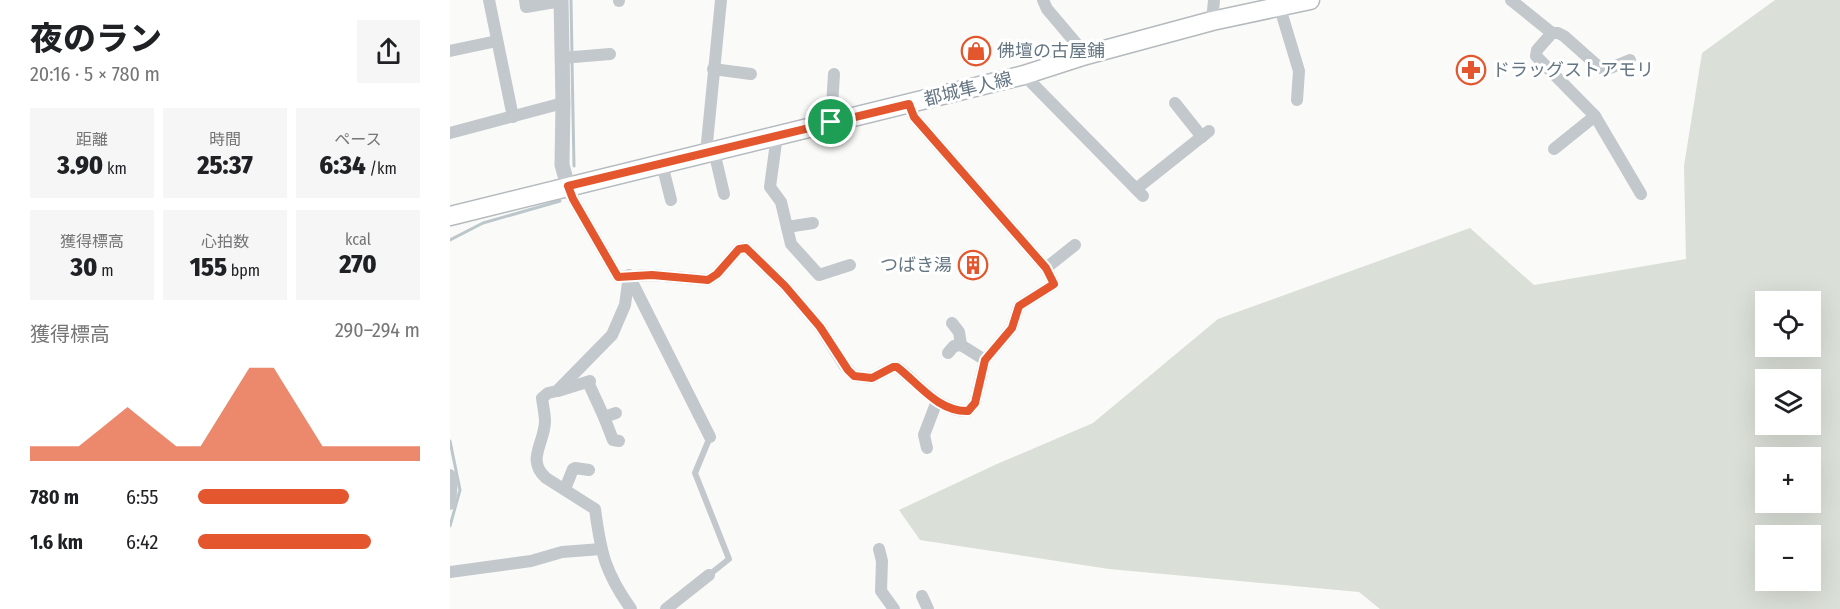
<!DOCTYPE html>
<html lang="ja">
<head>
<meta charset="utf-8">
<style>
	:root { --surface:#fff; --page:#f6f6f6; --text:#202124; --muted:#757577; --accent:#e4572e }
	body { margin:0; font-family:"Fira Sans Condensed","Noto Sans JP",sans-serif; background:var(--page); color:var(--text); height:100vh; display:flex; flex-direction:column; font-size:22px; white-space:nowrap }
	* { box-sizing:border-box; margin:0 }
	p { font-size:20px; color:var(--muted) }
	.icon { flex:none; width:33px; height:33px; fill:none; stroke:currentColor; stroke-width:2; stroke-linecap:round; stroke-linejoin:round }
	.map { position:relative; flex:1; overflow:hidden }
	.sheet { display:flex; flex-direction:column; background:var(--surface); width:450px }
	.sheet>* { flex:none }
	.controls { position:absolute; left:1305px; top:291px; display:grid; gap:12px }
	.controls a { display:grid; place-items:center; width:66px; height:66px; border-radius:0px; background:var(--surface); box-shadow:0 6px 24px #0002; font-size:30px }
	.pin { position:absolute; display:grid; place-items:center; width:51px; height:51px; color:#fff; margin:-26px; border:3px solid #fff; border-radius:50%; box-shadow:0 2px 6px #0007 }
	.round { display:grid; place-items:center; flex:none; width:63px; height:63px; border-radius:0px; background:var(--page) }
	.overview { display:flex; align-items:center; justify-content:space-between; height:102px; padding:0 30px }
	h1 { font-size:33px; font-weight:800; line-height:45px }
	.metrics { display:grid; grid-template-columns:repeat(3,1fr); gap:9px; height:102px; padding:6px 30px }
	.metrics div { display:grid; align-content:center; border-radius:0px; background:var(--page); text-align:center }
	.metrics b { font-size:26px; font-weight:800 }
	.metrics small { font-size:16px; font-weight:400 }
	.metrics p { font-size:16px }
	.chart { height:168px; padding:12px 30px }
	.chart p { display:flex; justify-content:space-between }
	.chart svg { width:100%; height:108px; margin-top:6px; fill:var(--accent); opacity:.7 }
	ul { padding:0 30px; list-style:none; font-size:20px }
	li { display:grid; grid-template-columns:96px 72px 1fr; align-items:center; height:45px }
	li i { height:15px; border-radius:8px; background:var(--accent) }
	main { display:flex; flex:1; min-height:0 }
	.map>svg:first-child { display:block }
</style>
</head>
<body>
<main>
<section class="sheet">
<div class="overview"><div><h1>夜のラン</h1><p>20:16 · 5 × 780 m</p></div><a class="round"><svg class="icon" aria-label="share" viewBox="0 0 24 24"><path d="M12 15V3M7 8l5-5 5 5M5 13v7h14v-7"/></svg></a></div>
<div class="metrics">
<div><p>距離</p><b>3.90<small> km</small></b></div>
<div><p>時間</p><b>25:37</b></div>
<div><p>ペース</p><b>6:34<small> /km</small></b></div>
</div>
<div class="metrics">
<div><p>獲得標高</p><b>30<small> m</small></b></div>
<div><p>心拍数</p><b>155<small> bpm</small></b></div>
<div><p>kcal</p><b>270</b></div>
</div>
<div class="chart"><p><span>獲得標高</span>290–294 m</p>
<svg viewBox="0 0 160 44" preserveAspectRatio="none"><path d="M0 44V38L10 38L20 38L30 30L40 22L50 30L60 38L70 38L80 22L90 6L100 6L110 22L120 38L130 38L140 38L150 38L160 38V44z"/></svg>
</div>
<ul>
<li><b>780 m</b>6:55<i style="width:68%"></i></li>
<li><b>1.6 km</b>6:42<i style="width:78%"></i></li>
</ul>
</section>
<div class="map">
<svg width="1390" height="609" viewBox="0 0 1390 609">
	<rect width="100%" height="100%" fill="#fafaf8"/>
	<!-- green -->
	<path fill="#dadfd7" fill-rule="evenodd" d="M1325,0H1390V609H930L909,592L659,569L470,540L449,510L547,464L643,423L768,319L1020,228L1084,285L1236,259L1234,166L1252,53ZM1316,302H1360V346H1316ZM1316,380H1360V424H1316ZM1316,458H1360V502H1316ZM1316,536H1360V580H1316Z"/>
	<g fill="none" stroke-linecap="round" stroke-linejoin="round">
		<!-- stream -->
		<g stroke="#bbc7cb" stroke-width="3">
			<path d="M121,0L122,55"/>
			<path d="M122,62L124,166"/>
			<path d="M0,240L33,223L110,201"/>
			<path d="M0,441L10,490L0,526"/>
		</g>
		<!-- primary casing -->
		<g stroke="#b5babe" stroke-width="21">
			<path id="primary" d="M0,216L574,75L636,55L762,21L860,0"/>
		</g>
		<!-- service -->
		<path stroke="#c3c8cc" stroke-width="6" d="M259,575L279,559L245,473L260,437"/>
		<!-- minor -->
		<g stroke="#c3c8cc" stroke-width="12">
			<path d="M39,0L63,117"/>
			<path d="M75,0L76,7L111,1"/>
			<path d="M169,0V1"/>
			<path d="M593,0L597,9L636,55"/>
			<path d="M1061,0L1102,33L1087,50L1086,56L1145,116L1191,194"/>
			<path d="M830,8L849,71L847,100"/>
			<path d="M762,21L764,0"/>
			<path d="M1102,33H1108L1114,36L1150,68L1158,69L1180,60"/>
			<path d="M0,51L47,41"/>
			<path d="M112,58L160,54"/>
			<path d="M263,69L301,74"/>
			<path d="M574,75L693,196"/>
			<path d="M725,103L752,137"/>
			<path d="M381,122L384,74"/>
			<path d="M0,133L113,103"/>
			<path d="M327,135L320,187L331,202L341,244L369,275L400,265"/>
			<path d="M1104,149L1145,116"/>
			<path d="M264,151L274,194"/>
			<path d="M256,153L271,0"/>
			<path d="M212,164L221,200"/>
			<path d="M118,186L123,199L168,277L202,275L258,280L267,274L289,249L296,248L335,286L370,327L394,365L404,376L422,378L443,367H447C468,382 488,412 518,411L525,403L535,360L562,328L569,306L604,284L596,268L464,117L459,103"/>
			<path d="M686,189L759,131"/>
			<path d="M337,227L363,223"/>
			<path d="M596,268L625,245"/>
			<path d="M179,275L175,305L162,335L107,391L98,393L92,398C93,406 95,414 95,422C94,444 76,460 96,478L145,509C151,554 155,572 181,609"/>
			<path d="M179,276L260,437"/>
			<path d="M502,323L509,332L511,345L535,360"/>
			<path d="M498,353L504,346L511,345"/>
			<path d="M138,382L154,417L166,413"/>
			<path d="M108,391L140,381"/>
			<path d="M154,417L163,440L169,441"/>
			<path d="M477,448L474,435L487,401"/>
			<path d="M0,475L2,481L0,504"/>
			<path d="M115,489L123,469L125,468L139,470"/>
			<path d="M429,549L432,561L431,591L444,609"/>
			<path d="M0,572L81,561L112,552L151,549"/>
			<path d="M472,596L478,609"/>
			<path d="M216,609L259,575"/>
		</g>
		<!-- tertiary -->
		<path stroke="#c3c8cc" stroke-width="15" d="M111,0L113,103L112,165L118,186"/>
		<!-- primary -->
		<use href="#primary" stroke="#fff" stroke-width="18"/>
	</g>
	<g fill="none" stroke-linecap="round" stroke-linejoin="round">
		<!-- route casing -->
		<g stroke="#fff" stroke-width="12">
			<path id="route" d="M459,104L464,117L596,268L604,284L569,306L562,328L535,360L525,403L518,411C488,412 468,383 447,367H443L422,378L404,376L398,370L370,327L335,286L296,248L289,249L267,274L258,280L202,275L168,277L123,199L118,186Z"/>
		</g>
		<!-- route -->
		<use href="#route" stroke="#e4572e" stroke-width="8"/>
	</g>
	<!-- icons -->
	<defs>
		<g id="shop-ring" transform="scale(1.5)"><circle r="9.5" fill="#fff" stroke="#e4572e" stroke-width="1.5"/><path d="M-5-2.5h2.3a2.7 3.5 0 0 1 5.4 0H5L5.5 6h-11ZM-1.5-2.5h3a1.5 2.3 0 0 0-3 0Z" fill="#e4572e"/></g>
		<g id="pharmacy-ring" transform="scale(1.5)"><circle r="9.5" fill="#fff" stroke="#e4572e" stroke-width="1.5"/><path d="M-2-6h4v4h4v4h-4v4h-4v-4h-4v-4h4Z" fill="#e4572e"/></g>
		<g id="building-ring" transform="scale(1.5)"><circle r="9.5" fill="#fff" stroke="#e4572e" stroke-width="1.5"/><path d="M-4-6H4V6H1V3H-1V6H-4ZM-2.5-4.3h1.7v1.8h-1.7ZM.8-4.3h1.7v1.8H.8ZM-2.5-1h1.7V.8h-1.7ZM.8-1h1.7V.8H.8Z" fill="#e4572e"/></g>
	</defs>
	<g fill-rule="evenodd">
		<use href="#shop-ring" x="526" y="51"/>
		<use href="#pharmacy-ring" x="1021" y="70"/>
		<use href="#building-ring" x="523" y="265"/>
	</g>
	<g text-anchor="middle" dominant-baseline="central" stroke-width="6" stroke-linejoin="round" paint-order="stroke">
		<!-- poi labels -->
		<g font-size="18" fill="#657683" stroke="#fff" text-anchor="start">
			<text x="547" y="51">佛壇の古屋鋪</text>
			<text x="1042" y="70">ドラッグストアモリ</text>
			<text x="502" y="265" text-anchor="end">つばき湯</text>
		</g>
		<!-- street labels -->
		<g font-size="18" fill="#657683" stroke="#fff">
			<text transform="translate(518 89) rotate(-14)">都城隼人線</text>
		</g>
	</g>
</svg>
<div class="controls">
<a><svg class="icon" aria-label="locate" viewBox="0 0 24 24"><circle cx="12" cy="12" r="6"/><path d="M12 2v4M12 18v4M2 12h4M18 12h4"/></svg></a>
<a><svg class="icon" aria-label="layers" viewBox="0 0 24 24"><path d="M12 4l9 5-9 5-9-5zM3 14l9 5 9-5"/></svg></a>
<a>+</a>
<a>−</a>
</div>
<div class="pin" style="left:381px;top:122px;background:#1e9e55"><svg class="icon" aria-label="arrive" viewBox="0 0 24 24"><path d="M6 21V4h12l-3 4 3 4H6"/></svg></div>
</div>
</main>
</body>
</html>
